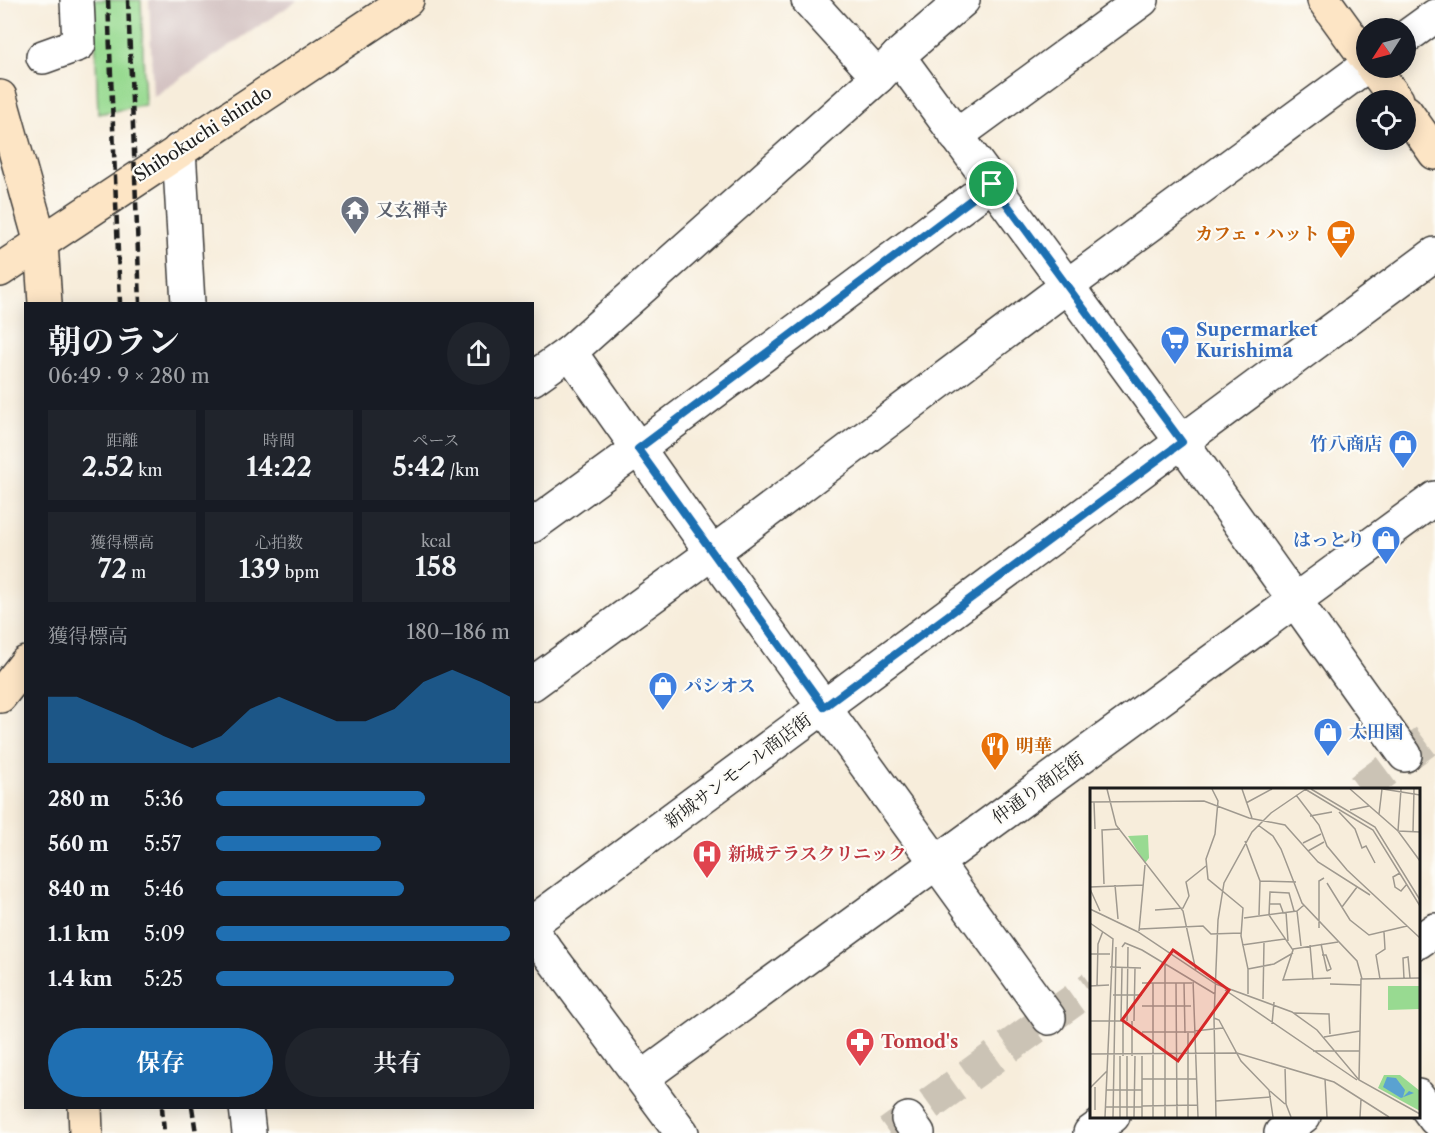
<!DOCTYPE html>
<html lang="ja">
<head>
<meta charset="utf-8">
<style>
	:root { --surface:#171b24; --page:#20242c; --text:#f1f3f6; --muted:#9ea1a6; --accent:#1f6fb2 }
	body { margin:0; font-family:"Libre Caslon Text","Noto Serif JP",serif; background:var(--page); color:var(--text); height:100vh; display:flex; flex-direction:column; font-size:22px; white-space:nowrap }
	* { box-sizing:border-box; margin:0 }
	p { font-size:20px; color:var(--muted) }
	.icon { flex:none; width:33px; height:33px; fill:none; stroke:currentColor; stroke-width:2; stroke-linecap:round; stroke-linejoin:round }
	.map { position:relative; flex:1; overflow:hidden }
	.side { position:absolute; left:24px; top:302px; width:510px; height:807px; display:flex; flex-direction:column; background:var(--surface); border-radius:0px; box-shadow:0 3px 15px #0003 }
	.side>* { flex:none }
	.needle { width:39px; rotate:234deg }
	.controls { position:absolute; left:1356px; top:18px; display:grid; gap:12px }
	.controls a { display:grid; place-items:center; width:60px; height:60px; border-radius:50%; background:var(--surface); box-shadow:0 3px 15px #0003; font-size:30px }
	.pin { position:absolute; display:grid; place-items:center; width:51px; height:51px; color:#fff; margin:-26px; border:3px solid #fff; border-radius:50%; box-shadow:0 2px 6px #0007 }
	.round { display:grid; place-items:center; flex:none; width:63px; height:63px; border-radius:32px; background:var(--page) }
	.overview { display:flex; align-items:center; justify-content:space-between; height:102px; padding:0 24px }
	h1 { font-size:33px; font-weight:700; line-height:45px }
	.figures { display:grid; grid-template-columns:repeat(3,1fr); gap:9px; height:102px; padding:6px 24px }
	.figures div { display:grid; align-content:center; border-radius:0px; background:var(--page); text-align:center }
	.figures b { font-size:26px; font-weight:700 }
	.figures small { font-size:16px; font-weight:400 }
	.figures p { font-size:16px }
	.chart { height:168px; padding:12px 24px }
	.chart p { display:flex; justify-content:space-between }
	.chart svg { width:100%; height:108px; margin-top:6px; fill:var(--accent); opacity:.7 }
	.primary-button { display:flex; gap:12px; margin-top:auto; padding:12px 24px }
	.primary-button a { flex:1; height:69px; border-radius:36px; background:var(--accent); color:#fff; font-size:24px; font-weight:700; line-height:69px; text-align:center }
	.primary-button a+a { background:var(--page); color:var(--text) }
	ul { padding:0 24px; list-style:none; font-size:20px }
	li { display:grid; grid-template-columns:96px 72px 1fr; align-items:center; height:45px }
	li i { height:15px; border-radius:8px; background:var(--accent) }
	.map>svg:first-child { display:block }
</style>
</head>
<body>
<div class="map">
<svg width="1435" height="1133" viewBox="0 0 1435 1133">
	<rect width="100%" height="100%" fill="#fdfcf7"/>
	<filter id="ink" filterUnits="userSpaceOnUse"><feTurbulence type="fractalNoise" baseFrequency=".0167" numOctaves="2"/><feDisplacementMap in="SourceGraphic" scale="12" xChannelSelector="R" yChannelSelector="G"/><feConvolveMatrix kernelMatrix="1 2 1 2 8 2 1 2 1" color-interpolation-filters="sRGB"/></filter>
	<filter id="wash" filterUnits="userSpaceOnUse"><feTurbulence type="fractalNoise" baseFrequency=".008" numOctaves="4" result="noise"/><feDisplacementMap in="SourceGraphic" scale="24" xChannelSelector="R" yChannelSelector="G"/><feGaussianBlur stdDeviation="1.35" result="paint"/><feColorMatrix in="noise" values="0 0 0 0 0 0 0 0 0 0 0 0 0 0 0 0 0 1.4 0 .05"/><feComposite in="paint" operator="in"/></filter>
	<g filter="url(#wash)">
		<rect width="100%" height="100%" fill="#f7eddb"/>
		<!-- industrial -->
		<path fill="#d1bfbf" d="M149,0H298L153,97Z"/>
		<!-- green -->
		<path fill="#98da91" stroke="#5a7b56" stroke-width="1.5" d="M94,0H141L145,105L98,114Z"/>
	</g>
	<g filter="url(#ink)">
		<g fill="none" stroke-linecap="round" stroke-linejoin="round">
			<!-- street-tunnel -->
			<g stroke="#cbc3b5" stroke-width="33" stroke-dasharray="33 16" stroke-linecap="butt">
				<path d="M1360,790L1435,734"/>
				<path d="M889,1133L1092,987"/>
			</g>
			<!-- street casing -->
			<g stroke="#3d3b39" stroke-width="36">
				<g id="street">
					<path d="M808,0L878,77"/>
					<path d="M1406,37L1435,16"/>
					<path d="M898,56L1182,442L1405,755"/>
					<path d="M43,57L79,44L77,0"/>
					<path d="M956,136L1142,0"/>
					<path d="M179,150L188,303"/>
					<path d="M570,352L712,553L1049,1018"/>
					<path d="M532,379L570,352L878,77L898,56L963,0"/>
					<path d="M532,526L638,449L992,184"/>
					<path d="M532,684L712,553L1067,286L1366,66"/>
					<path d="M532,923L1435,254"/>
					<path d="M532,931L682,1133"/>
					<path d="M1418,942L1435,930"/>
					<path d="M642,1078L1435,498"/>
					<path d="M1418,1096L1435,1119"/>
					<path d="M246,1107L249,1133"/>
					<path d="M908,1119L918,1133"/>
					<path d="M1090,1133L1113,1116"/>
					<path d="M1281,1133L1304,1116"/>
				</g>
			</g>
			<!-- secondary casing -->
			<g stroke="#3d3b39" stroke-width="36">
				<g id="secondary">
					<path d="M1324,0L1366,58"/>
					<path d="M1373,68L1397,100"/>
					<path d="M0,97L41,243L45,303"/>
					<path d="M1406,112L1435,153"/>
					<path d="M0,270L407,0"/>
					<path d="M0,696L26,663"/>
					<path d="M85,1107L86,1133"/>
				</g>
			</g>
			<!-- street -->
			<use href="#street" stroke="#fff" stroke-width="33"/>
			<!-- secondary -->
			<use href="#secondary" stroke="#fde5c5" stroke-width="33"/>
			<!-- rail -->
			<g stroke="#1c1c1c" stroke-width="4.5" stroke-dasharray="9 4.5" stroke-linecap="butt">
				<path d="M108,0L120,303"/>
				<path d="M128,0L140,303"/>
				<path d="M162,1107L164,1133"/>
				<path d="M192,1107L196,1133"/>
			</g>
		</g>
	</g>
	<g fill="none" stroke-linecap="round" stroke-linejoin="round" filter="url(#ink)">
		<!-- route casing -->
		<g stroke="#fff" stroke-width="12">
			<path id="route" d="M992,184L1182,442L824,707L638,449Z"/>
		</g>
		<!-- route -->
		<use href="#route" stroke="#1f6fb2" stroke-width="8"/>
	</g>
	<!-- icons -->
	<defs>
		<g id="temple-pin" transform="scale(1.5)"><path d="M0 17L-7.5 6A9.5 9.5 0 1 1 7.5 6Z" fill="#6b7280" stroke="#fdfcf7"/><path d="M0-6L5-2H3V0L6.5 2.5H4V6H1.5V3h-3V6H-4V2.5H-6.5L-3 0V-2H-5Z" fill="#fff"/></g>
		<g id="cafe-pin" transform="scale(1.5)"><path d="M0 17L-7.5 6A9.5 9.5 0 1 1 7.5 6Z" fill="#e8710a" stroke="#fdfcf7"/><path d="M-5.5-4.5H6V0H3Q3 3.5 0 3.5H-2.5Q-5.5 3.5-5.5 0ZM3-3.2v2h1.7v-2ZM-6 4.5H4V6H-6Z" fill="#fff"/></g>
		<g id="supermarket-pin" transform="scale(1.5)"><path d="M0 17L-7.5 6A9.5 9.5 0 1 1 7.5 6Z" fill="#3f7fe0" stroke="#fdfcf7"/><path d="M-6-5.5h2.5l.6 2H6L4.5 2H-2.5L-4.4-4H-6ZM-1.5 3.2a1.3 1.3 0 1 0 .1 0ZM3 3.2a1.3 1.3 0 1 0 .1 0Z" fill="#fff"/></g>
		<g id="shop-pin" transform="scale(1.5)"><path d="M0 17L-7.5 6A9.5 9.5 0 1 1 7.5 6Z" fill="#3f7fe0" stroke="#fdfcf7"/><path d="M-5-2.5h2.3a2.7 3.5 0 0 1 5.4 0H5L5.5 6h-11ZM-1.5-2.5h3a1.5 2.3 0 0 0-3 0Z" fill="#fff"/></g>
		<g id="restaurant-pin" transform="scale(1.5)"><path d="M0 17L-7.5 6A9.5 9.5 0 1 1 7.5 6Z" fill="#e8710a" stroke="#fdfcf7"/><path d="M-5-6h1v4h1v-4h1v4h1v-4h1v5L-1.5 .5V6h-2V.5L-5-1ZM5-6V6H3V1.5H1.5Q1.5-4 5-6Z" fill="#fff"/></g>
		<g id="hospital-pin" transform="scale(1.5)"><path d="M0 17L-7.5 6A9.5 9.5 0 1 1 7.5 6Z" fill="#e0444e" stroke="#fdfcf7"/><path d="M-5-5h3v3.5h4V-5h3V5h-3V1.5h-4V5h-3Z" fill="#fff"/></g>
		<g id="pharmacy-pin" transform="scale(1.5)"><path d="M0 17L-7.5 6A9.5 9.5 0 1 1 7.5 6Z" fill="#e0444e" stroke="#fdfcf7"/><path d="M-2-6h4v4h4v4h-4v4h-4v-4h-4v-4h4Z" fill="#fff"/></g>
	</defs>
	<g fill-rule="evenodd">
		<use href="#temple-pin" x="355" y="210"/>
		<use href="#cafe-pin" x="1341" y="234"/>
		<use href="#supermarket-pin" x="1175" y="340"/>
		<use href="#shop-pin" x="1403" y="444"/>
		<use href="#shop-pin" x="1386" y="540"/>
		<use href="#shop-pin" x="663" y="686"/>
		<use href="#shop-pin" x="1328" y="732"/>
		<use href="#restaurant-pin" x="995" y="746"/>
		<use href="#hospital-pin" x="707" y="854"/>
		<use href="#pharmacy-pin" x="860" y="1042"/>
	</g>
	<g text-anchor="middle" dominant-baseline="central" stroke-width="4.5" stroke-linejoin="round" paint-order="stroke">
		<!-- street labels -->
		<g font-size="18" fill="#1c1c1c" stroke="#fdfcf7">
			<text transform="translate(203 134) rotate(-33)">Shibokuchi shindo</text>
			<text transform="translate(738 771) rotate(-37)">新城サンモール商店街</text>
			<text transform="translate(1038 788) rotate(-36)">仲通り商店街</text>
		</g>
		<!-- worship labels -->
		<g font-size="18" font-weight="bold" fill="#5b616d" stroke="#fdfcf7" text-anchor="start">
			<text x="376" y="210">又玄禅寺</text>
		</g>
		<!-- food labels -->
		<g font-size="18" font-weight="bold" fill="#c56008" stroke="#fdfcf7" text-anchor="end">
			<text x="1320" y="234">カフェ・ハット</text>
			<text x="1016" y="746" text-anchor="start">明華</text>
		</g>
		<!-- shop labels -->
		<g font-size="18" font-weight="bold" fill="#366cbe" stroke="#fdfcf7" text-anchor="start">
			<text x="1196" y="330">Supermarket<tspan x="1196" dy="21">Kurishima</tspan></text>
			<text x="1382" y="444" text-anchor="end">竹八商店</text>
			<text x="1365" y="540" text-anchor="end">はっとり</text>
			<text x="684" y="686">パシオス</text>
			<text x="1349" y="732">太田園</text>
		</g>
		<!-- health labels -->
		<g font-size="18" font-weight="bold" fill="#be3a42" stroke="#fdfcf7" text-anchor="start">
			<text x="728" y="854">新城テラスクリニック</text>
			<text x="881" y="1042">Tomod's</text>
		</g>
	</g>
	<!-- overview -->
	<g transform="translate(1090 788)">
		<rect width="330" height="330" fill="#f7eddb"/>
		<path d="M58,47L59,70L55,75L38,48ZM298,198H330V221L298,222ZM294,287H310L330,303V323L288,300Z" fill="#98da91"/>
		<path d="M297,289L306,290L315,302L313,309L319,303L324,305L311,310L293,299Z" fill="#5aa2d1"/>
		<path fill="none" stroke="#9f998f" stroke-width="1.5" d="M17,1L26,37L93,123L106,183M122,1L128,13L125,46L116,71L118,91L153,120L151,148L158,181V206M152,1L162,30M215,1L283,42L330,118M221,1L285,39L330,112M260,1L308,43L330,73M293,1L330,7M311,1L308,43L330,44M206,7L229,37L237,58L257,82L330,150M0,14L114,13L159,30L195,37L228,74L280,107M4,14L5,41M156,15L182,1M260,22L279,18M249,24L265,41L272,60L276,58L285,75M289,26L292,1M220,28L242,24M168,37L183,48L191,61L212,115L267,173L272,191M323,44L324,1M155,53L170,93L169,127M213,55L231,46M218,63L234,54M310,85L303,89L305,99L311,103L317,96M170,93L206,94M237,95L260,132L279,147L317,138M14,96L12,42L30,41M25,97L28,131M0,99L53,97M0,101L10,123M180,116H190L193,124M252,119L267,99M0,121L48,144L126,196L202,224L227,242L269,292L330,326M65,122L93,120L99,108L96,94L116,78M204,123L199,105L180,104L179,127L203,162L193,192L241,190M207,123L211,158M196,124L198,153M154,130L207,123L214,117M0,135L23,151L15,329M229,140V93L234,90M50,141L113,138L121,146L151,145M49,143L55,77M231,156L237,183M152,157L195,151M220,157L223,192M32,159L35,155L52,162L125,206M203,161L248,154M0,166H20M232,167H236L241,181L237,183M75,174V329M20,179L51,180M158,181L184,176L203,165M290,191L286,167L295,161L294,144M314,191L313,170L318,169L320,190M103,192L108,329M52,195H102M63,195V329M86,195L87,329M94,195L95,245M240,196L271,197M0,198L19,197M7,198L8,156L13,143M135,202L267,292M23,207H52M173,211L174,154M52,218H101M204,225L239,226L240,246M124,230L129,232L151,273L179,302L183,329M0,233H32M31,233L32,180M33,233V268M37,233L38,159M42,233V268M44,233L45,180M182,236L184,214M104,243L133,240M52,244H104M98,245V329M234,249L270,243M223,263H270M0,266L147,265L244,294L299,329M195,279L196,316L201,329M52,291H107M235,291L237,329M269,292L271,191L330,190M0,300L17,283M16,302H52M180,303L195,316M126,313L181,309M52,318L108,317M16,319H52M5,322V299M23,329L26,159M30,329V268M37,329V268M44,329L45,268M52,329V268M126,329L124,230L128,132L134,95L162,44L181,25L216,1M270,329L271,311"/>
		<path fill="#d62828" fill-opacity="0.15" stroke="#d62828" stroke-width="3" d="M83,162L139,202L88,273L32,232Z"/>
		<rect width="330" height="330" fill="none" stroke="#1c1c1c" stroke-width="3"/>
	</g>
</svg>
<div class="controls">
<a><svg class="needle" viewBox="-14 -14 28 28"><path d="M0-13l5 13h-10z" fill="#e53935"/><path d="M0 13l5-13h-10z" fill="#9ea1a6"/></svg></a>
<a><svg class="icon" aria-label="locate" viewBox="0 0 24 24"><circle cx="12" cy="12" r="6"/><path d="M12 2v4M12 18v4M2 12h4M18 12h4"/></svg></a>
</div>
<div class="pin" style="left:992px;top:184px;background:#1e9e55"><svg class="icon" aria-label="arrive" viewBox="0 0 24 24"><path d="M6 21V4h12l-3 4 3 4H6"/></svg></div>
<section class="side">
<div class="overview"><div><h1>朝のラン</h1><p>06:49 · 9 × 280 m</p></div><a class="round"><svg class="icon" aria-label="share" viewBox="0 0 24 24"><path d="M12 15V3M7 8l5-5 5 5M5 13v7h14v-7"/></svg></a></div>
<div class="figures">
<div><p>距離</p><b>2.52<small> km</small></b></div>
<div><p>時間</p><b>14:22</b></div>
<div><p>ペース</p><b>5:42<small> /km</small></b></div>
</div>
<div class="figures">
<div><p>獲得標高</p><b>72<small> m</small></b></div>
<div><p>心拍数</p><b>139<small> bpm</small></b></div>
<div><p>kcal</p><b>158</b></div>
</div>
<div class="chart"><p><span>獲得標高</span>180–186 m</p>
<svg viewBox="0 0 160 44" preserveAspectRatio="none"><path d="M0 44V17L10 17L20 22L30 27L40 33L50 38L60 33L70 22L80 17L90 22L100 27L110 27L120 22L130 11L140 6L150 11L160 17V44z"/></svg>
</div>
<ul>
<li><b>280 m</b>5:36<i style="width:71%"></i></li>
<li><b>560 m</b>5:57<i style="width:56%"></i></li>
<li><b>840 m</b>5:46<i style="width:64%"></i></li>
<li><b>1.1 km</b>5:09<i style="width:100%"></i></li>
<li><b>1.4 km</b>5:25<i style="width:81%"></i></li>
</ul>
<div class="primary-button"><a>保存</a><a>共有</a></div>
</section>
</div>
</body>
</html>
